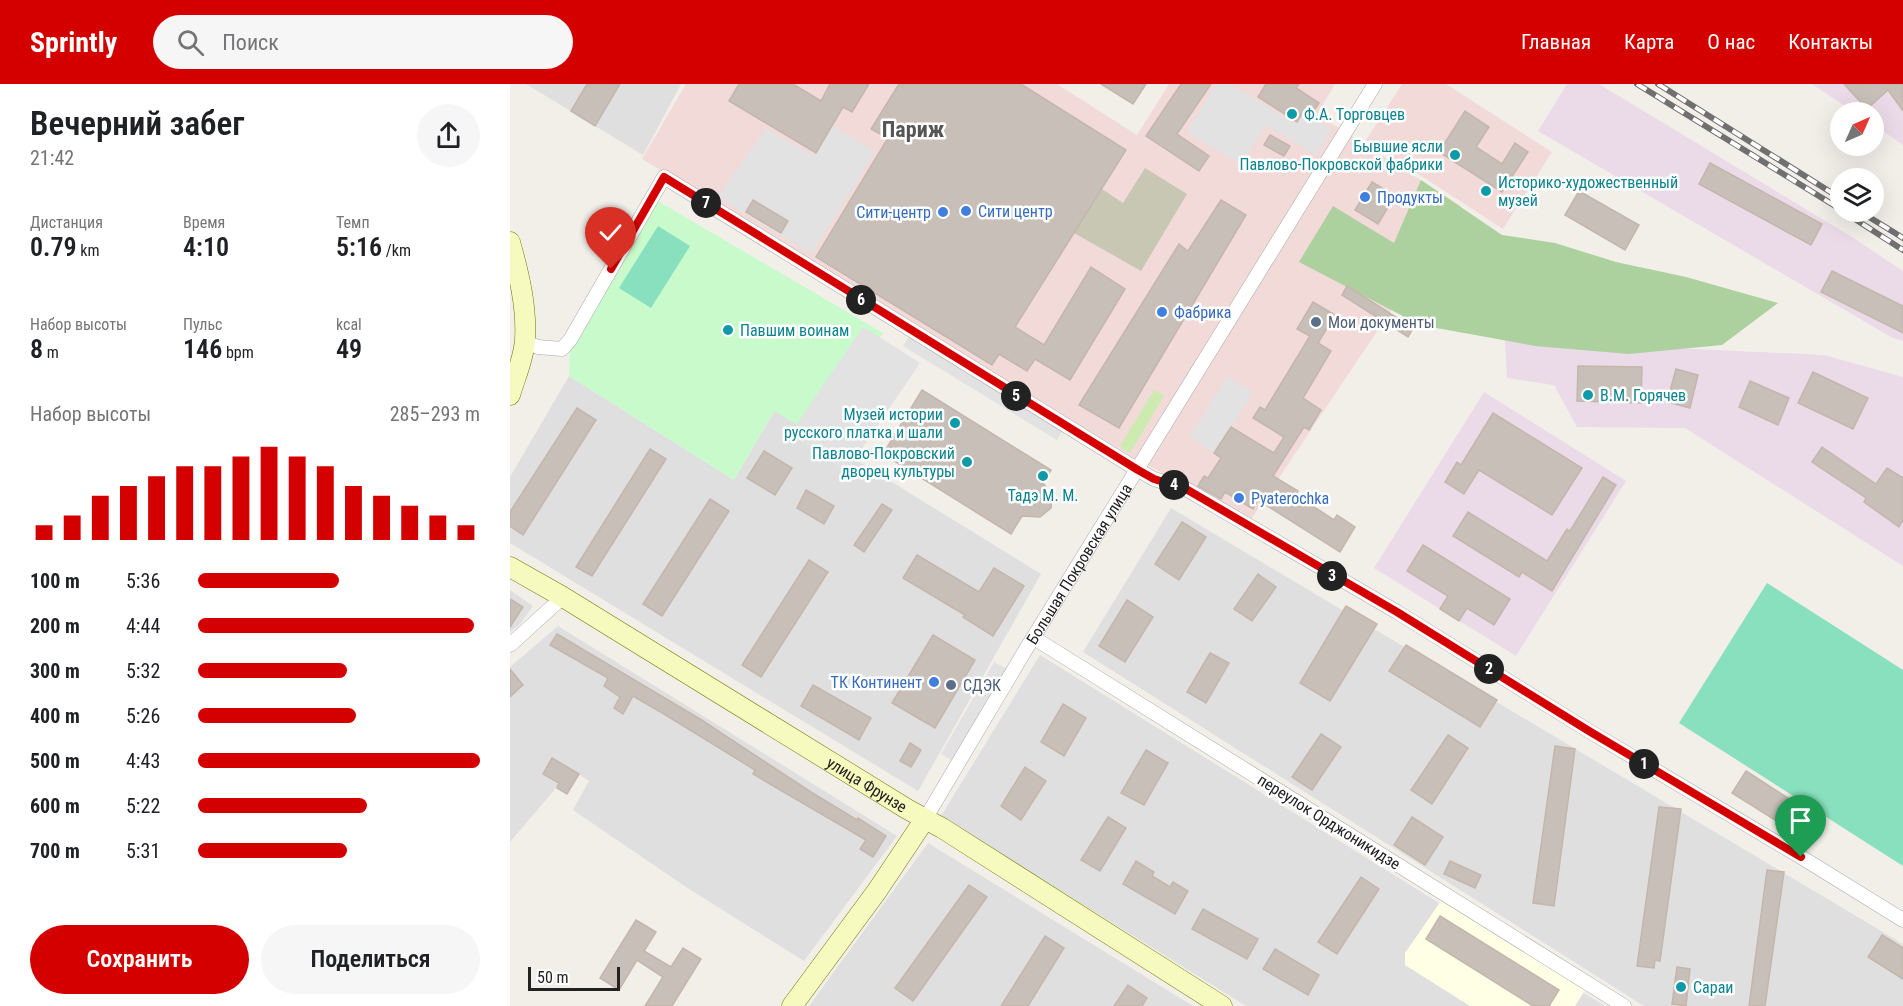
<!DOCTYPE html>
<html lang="ru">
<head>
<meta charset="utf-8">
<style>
	:root { --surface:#fff; --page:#f6f6f6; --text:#202124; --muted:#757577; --accent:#d40000 }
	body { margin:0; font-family:"Roboto Condensed",sans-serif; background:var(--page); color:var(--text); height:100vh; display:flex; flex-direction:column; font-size:22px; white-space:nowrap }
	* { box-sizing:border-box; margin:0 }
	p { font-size:20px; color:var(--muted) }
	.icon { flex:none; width:33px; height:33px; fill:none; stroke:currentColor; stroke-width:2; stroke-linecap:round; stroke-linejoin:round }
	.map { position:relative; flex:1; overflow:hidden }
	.sheet { display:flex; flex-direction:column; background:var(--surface); width:510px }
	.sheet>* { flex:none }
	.needle { width:39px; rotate:45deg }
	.tools { position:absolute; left:1320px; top:18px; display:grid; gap:12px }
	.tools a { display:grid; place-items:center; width:54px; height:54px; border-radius:50%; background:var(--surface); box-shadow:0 6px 24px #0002; font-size:30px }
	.scale { position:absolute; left:18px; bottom:15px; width:92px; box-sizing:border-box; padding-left:6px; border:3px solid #222; border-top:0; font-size:16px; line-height:21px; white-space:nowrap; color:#222; -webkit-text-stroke:4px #fff; paint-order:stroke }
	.pin { position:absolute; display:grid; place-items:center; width:51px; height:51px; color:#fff; margin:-62px -26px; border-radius:50% 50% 50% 0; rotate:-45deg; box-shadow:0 0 6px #0007 }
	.pin .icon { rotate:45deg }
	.km { position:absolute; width:30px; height:30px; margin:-15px; border-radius:50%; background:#222; color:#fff; font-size:16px; line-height:30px; text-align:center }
	.round { display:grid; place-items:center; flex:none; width:63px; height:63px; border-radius:32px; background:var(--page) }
	.head { display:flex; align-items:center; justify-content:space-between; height:102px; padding:0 30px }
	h1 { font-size:33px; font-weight:600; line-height:45px }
	.metrics { display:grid; grid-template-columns:repeat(3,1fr); gap:9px; height:102px; padding:6px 30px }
	.metrics div { display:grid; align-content:center }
	.metrics b { font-size:26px; font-weight:600 }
	.metrics small { font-size:16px; font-weight:400 }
	.metrics p { font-size:16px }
	.chart { height:168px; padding:12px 30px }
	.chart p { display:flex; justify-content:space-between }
	.chart svg { width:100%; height:108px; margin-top:6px; stroke:var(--accent); stroke-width:6 }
	.action { display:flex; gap:12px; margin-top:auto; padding:12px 30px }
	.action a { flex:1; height:69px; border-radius:36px; background:var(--accent); color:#fff; font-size:24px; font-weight:600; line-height:69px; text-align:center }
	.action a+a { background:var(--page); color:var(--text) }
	ul { padding:0 30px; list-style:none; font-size:20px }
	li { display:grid; grid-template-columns:96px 72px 1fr; align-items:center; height:45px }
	li i { height:15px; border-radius:8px; background:var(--accent) }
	header { display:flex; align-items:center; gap:36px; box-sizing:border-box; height:84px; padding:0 30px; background:var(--accent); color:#fff }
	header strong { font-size:28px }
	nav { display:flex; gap:33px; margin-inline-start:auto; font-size:21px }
	.search { width:420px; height:54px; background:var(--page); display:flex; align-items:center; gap:15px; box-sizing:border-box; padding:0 21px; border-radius:33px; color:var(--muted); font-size:22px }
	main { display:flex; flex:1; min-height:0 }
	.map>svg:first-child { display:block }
</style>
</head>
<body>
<header>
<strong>Sprintly</strong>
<div class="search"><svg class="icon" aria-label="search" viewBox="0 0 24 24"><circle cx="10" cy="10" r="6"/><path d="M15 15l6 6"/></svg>Поиск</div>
<nav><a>Главная</a><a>Карта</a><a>О нас</a><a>Контакты</a></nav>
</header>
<main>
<section class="sheet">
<div class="head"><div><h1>Вечерний забег</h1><p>21:42</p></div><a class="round"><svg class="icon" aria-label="share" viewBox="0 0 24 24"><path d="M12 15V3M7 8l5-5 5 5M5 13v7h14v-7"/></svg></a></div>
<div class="metrics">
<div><p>Дистанция</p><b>0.79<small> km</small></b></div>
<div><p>Время</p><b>4:10</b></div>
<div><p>Темп</p><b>5:16<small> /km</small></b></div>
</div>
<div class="metrics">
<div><p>Набор высоты</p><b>8<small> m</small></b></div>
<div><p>Пульс</p><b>146<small> bpm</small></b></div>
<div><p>kcal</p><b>49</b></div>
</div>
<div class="chart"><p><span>Набор высоты</span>285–293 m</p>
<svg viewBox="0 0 160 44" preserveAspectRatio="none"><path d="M5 44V38M15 44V34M25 44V26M35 44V22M45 44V18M55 44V14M65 44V14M75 44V10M85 44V6M95 44V10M105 44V14M115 44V22M125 44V26M135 44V30M145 44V34M155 44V38"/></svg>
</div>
<ul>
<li><b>100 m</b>5:36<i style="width:50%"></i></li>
<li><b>200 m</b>4:44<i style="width:98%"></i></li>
<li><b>300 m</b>5:32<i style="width:53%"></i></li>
<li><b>400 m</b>5:26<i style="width:56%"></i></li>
<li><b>500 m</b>4:43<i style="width:100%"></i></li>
<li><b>600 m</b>5:22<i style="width:60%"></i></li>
<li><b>700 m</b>5:31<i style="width:53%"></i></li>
</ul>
<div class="action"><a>Сохранить</a><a>Поделиться</a></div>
</section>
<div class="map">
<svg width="1393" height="922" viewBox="0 0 1393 922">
	<rect width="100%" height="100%" fill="#f2efe9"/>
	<!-- residential -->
	<g fill="#e0dfdf">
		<path d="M16,0H171L133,71Z"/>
		<path d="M59,292L224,396L265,326L531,490L408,707L0,459V393Z"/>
		<path d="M661,424L1393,860V922H1134L573,568Z"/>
		<path d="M0,506L23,522L10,540L0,548Z"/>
		<path d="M48,542L387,752L294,877L176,803L63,726L79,697L69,690L57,710L46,704L0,758V583Z"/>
		<path d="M530,571L1095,922H736L431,732Z"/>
		<path d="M418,759L683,922H299Z"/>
	</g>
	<!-- commercial -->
	<g fill="#f2dad9">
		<path d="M176,0H547L627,51L659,0H825L807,30L951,122L740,437L621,372L132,75Z"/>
		<path d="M892,0H936L1042,68L993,145L856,56Z"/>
	</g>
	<!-- industrial -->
	<g fill="#ebdbe8">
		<path d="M1057,0H1089L1342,153L1393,187V257L1381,253L1028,47Z"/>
		<path d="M1302,0H1393V61L1364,41V28H1344Z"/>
		<path d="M995,256L1314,271L1393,293V482L1175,344L1067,343L1044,301L997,294Z"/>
		<path d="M974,308L1116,397L1006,572L864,484Z"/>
	</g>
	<!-- education -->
	<path fill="#ffffe5" d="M931,817L1075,906L1065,922H960L895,881V869Z"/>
	<!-- construction -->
	<path fill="#c7c7b4" d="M635,84L677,110L631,187L564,149L592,105L613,119Z"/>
	<!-- grass -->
	<path fill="#cdebb0" d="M644,306L654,312L620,369L610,362Z"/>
	<!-- forest -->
	<path fill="#add19e" d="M911,96L992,151L1045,159L1106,178L1176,193L1268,219L1212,261L1119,270L1025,262L910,241L789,178L823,122L884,159Z"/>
	<!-- park -->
	<path fill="#c8facc" d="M146,116L373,249L306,352L264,327L224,396L59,292L60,263Z"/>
	<!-- pitch -->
	<g fill="#88e0be">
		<path d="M148,142L180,162L141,224L109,204Z"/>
		<path d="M1257,499L1393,586V782L1169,639Z"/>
	</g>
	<!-- parking -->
	<g fill="#e2e2e2">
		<path d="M706,0H720L787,40L794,28L822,45L806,71L756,41L731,81L677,48Z"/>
		<path d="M322,41L365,68L302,170L208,113L256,44L303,72Z"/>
		<path d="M353,243L410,279L336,388L280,350Z"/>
		<path d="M401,250L554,344L547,356L393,262Z"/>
		<path d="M718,292L743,309L704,369L679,352Z"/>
		<path d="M484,578L497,585L443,677L431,670Z"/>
	</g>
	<!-- building -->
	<g fill="#c7bfb8" stroke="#c4b6ab" stroke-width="1.5">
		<path d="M77,0H110L85,42L61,27Z"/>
		<path d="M229,0H283L311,17L320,0H359L342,28L333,23L306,69L219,17Z"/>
		<path d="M389,0H511L616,66L505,243L534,261L581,183L615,205L560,296L525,275L517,287L489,270L482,281L306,173L378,54L361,45Z"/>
		<path d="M591,0H636L623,20Z"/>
		<path d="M671,0H701L667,50L699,72L689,87L636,52Z"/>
		<path d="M756,0H789L786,4L809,19L802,30L795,25L787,38L748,13Z"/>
		<path d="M1334,0H1393V27L1378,6L1357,25Z"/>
		<path d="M955,27L979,43L966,63L992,80L1005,59L1018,68L992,108L929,68Z"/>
		<path d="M760,51L780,62L774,72L754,61Z"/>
		<path d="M1200,79L1312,140L1301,161L1189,100Z"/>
		<path d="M862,98L885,112L868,140L845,126Z"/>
		<path d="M1069,107L1129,141L1115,166L1055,131Z"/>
		<path d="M243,116L278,137L271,149L236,128Z"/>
		<path d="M711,116L736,131L609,344L569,321L669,160L678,167Z"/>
		<path d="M1322,187L1393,222V249L1311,208Z"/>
		<path d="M837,202L903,244L898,253L832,211Z"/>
		<path d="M803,218L825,231L808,259L821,267L793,314L811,326L799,346L794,343L763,392L788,407L786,411L824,436L827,431L845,443L830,468L748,416L743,425L715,408L711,415L688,402L694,392L698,394L711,374L704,369L721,343L764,369L774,353L743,334L750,323L755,326L800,252L787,245Z"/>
		<path d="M1068,282L1132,283L1131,319L1067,317Z"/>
		<path d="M1166,285L1188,291L1180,324L1157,318Z"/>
		<path d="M1303,288L1358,314L1343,345L1288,319Z"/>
		<path d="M1240,297L1279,314L1268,341L1229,323Z"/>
		<path d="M412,306L541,386L533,399L542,412L541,424L530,433L512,432L501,450L373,370Z"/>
		<path d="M67,324L86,336L13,451L0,442V428Z"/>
		<path d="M983,329L1072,384L1042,431L969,386L954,410L935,398L947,378L951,381Z"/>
		<path d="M1312,363L1366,400L1377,384L1393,394V436L1389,443L1354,418L1356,414L1302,378Z"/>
		<path d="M140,365L156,375L82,492L66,483Z"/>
		<path d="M254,367L282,384L265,411L237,394Z"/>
		<path d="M1093,393L1106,401L1042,507L1012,488L1009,493L943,452L958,428L1037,477L1057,445L1060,447Z"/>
		<path d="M296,406L324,422L314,440L287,424Z"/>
		<path d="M200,415L219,427L152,532L133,520Z"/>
		<path d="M372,420L382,426L354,468L344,461Z"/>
		<path d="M672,438L696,453L669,496L645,480Z"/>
		<path d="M913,461L1000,515L984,541L957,524L949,537L930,525L938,512L897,487Z"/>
		<path d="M407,471L469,508L484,484L514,502L483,552L453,533L455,531L393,494Z"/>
		<path d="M299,476L318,488L251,593L232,581Z"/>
		<path d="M748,490L766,503L742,537L724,525Z"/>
		<path d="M0,515L13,523L0,543Z"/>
		<path d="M617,516L643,533L615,578L589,562Z"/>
		<path d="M836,522L867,540L820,617L790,599Z"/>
		<path d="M47,550L190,635L301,708L347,736L348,734L376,752L363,773L350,765L356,756L243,690L245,686L154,630L123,612L113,630L104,624L110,613L94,602L98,594L40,561Z"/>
		<path d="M423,551L465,576L425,644L382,619Z"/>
		<path d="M896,561L987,616L970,643L879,587Z"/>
		<path d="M700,569L719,579L696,619L677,608Z"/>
		<path d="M0,585L13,601L0,613Z"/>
		<path d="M303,601L361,634L349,656L291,622Z"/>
		<path d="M553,620L576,634L554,672L531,658Z"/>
		<path d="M811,650L831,663L802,706L782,693Z"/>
		<path d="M938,651L958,664L922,720L901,706Z"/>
		<path d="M400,659L411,666L401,683L390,677Z"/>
		<path d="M1045,662L1065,665L1044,822L1023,819Z"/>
		<path d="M636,666L658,679L634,721L611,709Z"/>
		<path d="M42,674L69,690L57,710L47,704L49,699L33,690Z"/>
		<path d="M515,683L536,697L511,736L491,722Z"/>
		<path d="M1236,687L1298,727L1284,748L1222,709Z"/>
		<path d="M1149,723L1171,725L1150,877L1145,876L1144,884L1127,882Z"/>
		<path d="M598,733L616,744L590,787L571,776Z"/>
		<path d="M902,733L933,753L915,781L884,761Z"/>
		<path d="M626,777L644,788L642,792L660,803L663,798L678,807L665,830L613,800Z"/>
		<path d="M940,777L971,791L965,804L934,790Z"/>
		<path d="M1257,786L1274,788L1255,922H1239Z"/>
		<path d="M851,793L869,805L827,870L808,858Z"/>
		<path d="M459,801L477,813L403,917L385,904Z"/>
		<path d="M693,825L748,855L737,875L682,845Z"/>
		<path d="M930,832L1049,906L1039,922H1023L916,855Z"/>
		<path d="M126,836L146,848L134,867L161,883L173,864L191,875L162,922H135L153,893L127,876L109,906L90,894Z"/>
		<path d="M1372,851L1393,864V895L1358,873Z"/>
		<path d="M535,852L554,864L518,922H491Z"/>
		<path d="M765,865L809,891L798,911L753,885Z"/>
		<path d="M1167,883L1180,885L1176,922L1162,920Z"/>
		<path d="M618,901L637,914L632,922H604Z"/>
	</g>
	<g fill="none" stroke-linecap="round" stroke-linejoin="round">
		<!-- street casing -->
		<g stroke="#a9a9a9" stroke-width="15">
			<g id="street">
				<path d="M15,258L28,263L52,265L60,256L154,93L628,386L644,395L676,405L887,528L1079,647L1291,773L1393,836"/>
				<path d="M524,554L1114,922"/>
				<path d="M0,561L53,513"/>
				<path id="s1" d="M415,735L513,570L865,0"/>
			</g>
		</g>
		<!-- secondary casing -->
		<g stroke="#707d05" stroke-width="21">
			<g id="secondary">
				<path d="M0,158C9,190 17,223 15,256C14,274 5,294 0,311"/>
				<path id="s2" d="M0,483L53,513L397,725L432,744L712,922"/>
				<path d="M282,922L367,807L415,735"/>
			</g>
		</g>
		<!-- street -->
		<use href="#street" stroke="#fff" stroke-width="14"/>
		<!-- secondary -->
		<use href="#secondary" stroke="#f7fabf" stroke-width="20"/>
		<!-- rail casing -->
		<g stroke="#707070" stroke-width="6">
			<g id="rail">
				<path d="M1127,0L1330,125"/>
				<path d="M1148,0L1330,114"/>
				<path d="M1334,128L1393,166"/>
				<path d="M1351,128L1393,154"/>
			</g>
		</g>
		<!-- rail -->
		<use href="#rail" stroke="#fff" stroke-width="4" stroke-dasharray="11" stroke-linecap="butt"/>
	</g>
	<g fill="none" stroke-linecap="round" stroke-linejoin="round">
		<!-- route casing -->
		<g stroke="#fff" stroke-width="12">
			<path id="route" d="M101,185L154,93L628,386L644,395L676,405L887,528L1079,647L1291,773"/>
		</g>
		<!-- route -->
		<use href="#route" stroke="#d40000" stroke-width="8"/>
	</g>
	<!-- markers -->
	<g fill="#0f9aa8" stroke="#fff" stroke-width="2">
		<circle cx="782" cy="30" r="6"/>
		<circle cx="945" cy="71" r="6"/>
		<circle cx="976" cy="107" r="6"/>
		<circle cx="218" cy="246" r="6"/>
		<circle cx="1078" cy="311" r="6"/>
		<circle cx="445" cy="339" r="6"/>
		<circle cx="457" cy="378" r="6"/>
		<circle cx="533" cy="392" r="6"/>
		<circle cx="1171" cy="903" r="6"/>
	</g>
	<g fill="#3f7fe0" stroke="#fff" stroke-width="2">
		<circle cx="855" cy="113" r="6"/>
		<circle cx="456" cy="127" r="6"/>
		<circle cx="433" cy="128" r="6"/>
		<circle cx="652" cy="228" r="6"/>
		<circle cx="729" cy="414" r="6"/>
		<circle cx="424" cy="598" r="6"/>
	</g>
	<g fill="#5c6f8a" stroke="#fff" stroke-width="2">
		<circle cx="806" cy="238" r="6"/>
		<circle cx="441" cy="601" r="6"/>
	</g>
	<g text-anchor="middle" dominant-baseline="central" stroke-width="5" stroke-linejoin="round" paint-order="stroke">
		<!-- culture labels -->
		<g font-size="16" fill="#0d838f" stroke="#fff" text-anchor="start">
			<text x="794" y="30">Ф.А. Торговцев</text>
			<text x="933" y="62" text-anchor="end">Бывшие ясли<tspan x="933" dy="18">Павлово-Покровской фабрики</tspan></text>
			<text x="988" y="98">Историко-художественный<tspan x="988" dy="18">музей</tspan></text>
			<text x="230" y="246">Павшим воинам</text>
			<text x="1090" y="311">В.М. Горячев</text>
			<text x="433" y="330" text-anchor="end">Музей истории<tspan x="433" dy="18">русского платка и шали</tspan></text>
			<text x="445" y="369" text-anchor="end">Павлово-Покровский<tspan x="445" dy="18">дворец культуры</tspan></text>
			<text x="533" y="411" text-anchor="middle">Тадэ М. М.</text>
			<text x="1183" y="903">Сараи</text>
		</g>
		<!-- shop labels -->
		<g font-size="16" fill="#366cbe" stroke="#fff" text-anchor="start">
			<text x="867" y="113">Продукты</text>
			<text x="468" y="127">Сити центр</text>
			<text x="421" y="128" text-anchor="end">Сити-центр</text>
			<text x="664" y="228">Фабрика</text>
			<text x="741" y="414">Pyaterochka</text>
			<text x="412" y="598" text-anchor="end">ТК Континент</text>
		</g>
		<!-- service labels -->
		<g font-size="16" fill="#4e5e75" stroke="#fff" text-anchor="start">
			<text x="818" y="238">Мои документы</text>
			<text x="453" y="601">СДЭК</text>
		</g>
		<!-- street labels -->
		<g font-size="16" fill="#222" stroke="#fff">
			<text stroke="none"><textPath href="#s1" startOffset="298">Большая Покровская улица</textPath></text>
			<text stroke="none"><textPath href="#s2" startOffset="418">улица Фрунзе</textPath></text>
			<text transform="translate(819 738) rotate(32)">переулок Орджоникидзе</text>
		</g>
		<!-- district labels -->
		<g font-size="22" font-weight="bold" fill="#555" stroke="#fff">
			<text x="403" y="45">Париж</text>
		</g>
	</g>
</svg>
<div class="tools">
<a><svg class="needle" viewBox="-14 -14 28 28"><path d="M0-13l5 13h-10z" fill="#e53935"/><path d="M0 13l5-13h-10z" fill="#757577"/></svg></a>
<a><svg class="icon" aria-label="layers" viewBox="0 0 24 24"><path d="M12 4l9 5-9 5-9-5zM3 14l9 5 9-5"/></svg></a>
</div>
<div class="scale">50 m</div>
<div class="pin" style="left:1291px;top:773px;background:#1e9e55"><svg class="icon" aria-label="arrive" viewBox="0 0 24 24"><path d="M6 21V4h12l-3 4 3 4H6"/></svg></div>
<div class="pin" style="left:101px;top:185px;background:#d93025"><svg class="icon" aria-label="check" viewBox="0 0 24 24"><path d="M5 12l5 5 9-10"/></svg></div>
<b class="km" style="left:1134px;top:680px">1</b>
<b class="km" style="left:979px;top:585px">2</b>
<b class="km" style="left:822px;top:492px">3</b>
<b class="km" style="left:664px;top:401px">4</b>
<b class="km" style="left:506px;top:312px">5</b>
<b class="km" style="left:351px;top:216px">6</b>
<b class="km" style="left:196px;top:119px">7</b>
</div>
</main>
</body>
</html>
